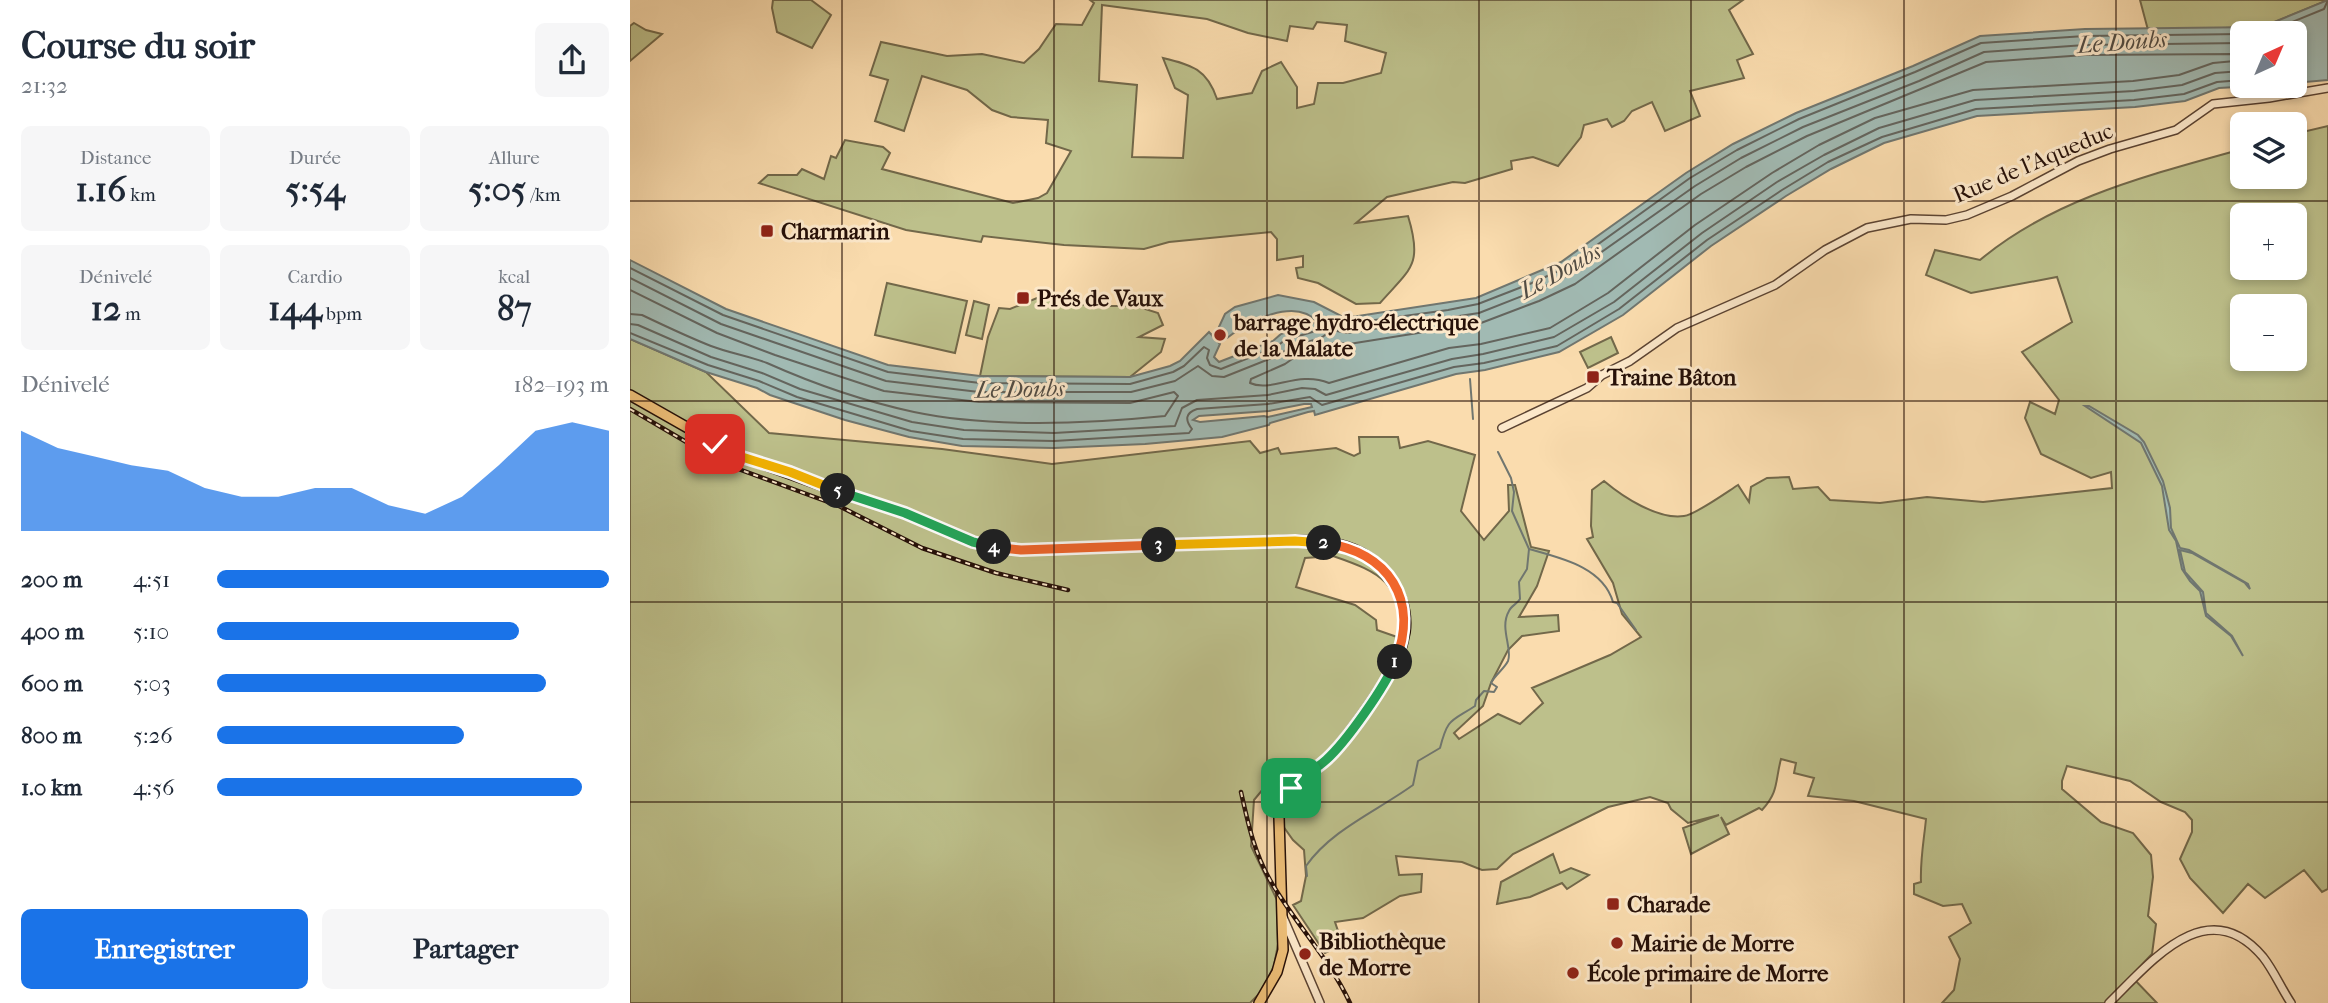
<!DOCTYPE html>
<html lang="fr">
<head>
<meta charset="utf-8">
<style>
	:root { --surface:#fff; --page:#f6f6f7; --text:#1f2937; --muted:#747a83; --accent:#1a73e8 }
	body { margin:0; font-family:"IM FELL French Canon",serif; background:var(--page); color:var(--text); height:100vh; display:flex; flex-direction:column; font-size:26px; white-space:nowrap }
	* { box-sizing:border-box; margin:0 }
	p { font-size:23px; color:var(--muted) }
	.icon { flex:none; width:38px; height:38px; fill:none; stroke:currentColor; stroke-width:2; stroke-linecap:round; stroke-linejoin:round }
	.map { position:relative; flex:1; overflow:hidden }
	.sheet { display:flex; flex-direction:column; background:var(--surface); width:630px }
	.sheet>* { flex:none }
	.needle { width:46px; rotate:44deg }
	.tools { position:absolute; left:1600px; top:21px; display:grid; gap:14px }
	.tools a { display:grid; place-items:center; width:77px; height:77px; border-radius:10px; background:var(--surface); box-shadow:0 4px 10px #0003; font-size:35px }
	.pin { position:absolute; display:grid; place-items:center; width:60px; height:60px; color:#fff; margin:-30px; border-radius:14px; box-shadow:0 4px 10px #0006 }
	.km { position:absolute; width:35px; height:35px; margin:-18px; border-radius:50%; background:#222; color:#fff; font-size:19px; line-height:35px; text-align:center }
	.round { display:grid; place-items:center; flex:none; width:74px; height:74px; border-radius:10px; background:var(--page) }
	.headline { display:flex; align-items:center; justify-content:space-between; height:119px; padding:0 21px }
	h1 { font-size:38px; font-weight:700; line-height:52px }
	.stats { display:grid; grid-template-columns:repeat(3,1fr); gap:10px; height:119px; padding:7px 21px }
	.stats div { display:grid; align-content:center; border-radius:10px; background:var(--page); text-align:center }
	.stats b { font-size:35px; font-weight:700 }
	.stats small { font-size:19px; font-weight:400 }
	.stats p { font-size:19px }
	.chart { height:196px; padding:14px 21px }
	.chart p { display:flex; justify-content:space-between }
	.chart svg { width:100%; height:126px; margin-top:7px; fill:var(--accent); opacity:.7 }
	.cta { display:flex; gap:14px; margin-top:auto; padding:14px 21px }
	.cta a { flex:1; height:80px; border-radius:10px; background:var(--accent); color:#fff; font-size:28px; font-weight:700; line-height:80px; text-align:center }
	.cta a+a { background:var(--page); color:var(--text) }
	ul { padding:0 21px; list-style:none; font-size:23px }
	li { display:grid; grid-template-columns:112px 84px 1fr; align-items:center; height:52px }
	li i { height:18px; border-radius:9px; background:var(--accent) }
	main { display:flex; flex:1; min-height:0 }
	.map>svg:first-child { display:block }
</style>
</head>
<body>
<main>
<section class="sheet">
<div class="headline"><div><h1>Course du soir</h1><p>21:32</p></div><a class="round"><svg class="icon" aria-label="share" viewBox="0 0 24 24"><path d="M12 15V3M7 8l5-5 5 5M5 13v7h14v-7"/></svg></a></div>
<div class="stats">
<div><p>Distance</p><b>1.16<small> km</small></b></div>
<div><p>Durée</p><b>5:54</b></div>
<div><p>Allure</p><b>5:05<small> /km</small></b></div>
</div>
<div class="stats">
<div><p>Dénivelé</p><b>12<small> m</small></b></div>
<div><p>Cardio</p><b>144<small> bpm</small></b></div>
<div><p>kcal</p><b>87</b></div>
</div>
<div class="chart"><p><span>Dénivelé</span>182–193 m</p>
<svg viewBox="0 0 160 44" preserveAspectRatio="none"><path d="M0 44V9L10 15L20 18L30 21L40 23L50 29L60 32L70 32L80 29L90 29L100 35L110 38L120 32L130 21L140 9L150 6L160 9V44z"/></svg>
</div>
<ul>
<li><b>200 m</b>4:51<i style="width:100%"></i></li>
<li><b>400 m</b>5:10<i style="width:77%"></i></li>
<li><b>600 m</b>5:03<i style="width:84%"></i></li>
<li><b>800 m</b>5:26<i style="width:63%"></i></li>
<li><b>1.0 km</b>4:56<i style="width:93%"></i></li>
</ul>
<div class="cta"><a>Enregistrer</a><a>Partager</a></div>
</section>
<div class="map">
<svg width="1698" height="1003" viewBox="0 0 1698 1003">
	<rect width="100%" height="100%" fill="#fadcae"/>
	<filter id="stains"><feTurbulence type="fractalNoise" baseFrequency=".00286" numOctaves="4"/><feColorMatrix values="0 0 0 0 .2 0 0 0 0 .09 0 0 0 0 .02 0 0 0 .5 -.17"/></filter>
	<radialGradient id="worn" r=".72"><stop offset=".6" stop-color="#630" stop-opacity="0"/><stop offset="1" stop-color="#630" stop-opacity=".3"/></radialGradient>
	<!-- green -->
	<g fill="#bdc08b" stroke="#72684a" stroke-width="2" fill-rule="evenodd">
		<path d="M143,0H181L201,15L182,48L147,32L142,8Z"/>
		<path d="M460,0H1113L1099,10L1123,54L1107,60L1114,78L1060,91L1070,116L1035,131L1022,102L1002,111L994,121L982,127L977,119L954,125L951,137L928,166L903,157L881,161L882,169L835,183L823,182L757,197L726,223L778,216C793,265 781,268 750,303L726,304L688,283L668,278L666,268L673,267V256L647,260V239L641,232L539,242L514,249L434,245L353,236L351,242L276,230L129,183L138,175H167L172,169L194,179L201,156L206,158L215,140L253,147L260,153L252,169L383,203L408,198L417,193L441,151L416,143L418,120L381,117L362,110L337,90L292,76L274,131L245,121L258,80L240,75L251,42L317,56L352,54L394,63L409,49L426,24L452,25L464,3ZM472,5L577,19L618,33L657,41L660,26L683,29L687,22L717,25L715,41L756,53L751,73L713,83H688L684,104L667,108V87L651,62L632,71L622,93L587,99C577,69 562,65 533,58L545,88L558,95L553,158L502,157L507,85L469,81Z"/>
		<path d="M1510,0H1698L1633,27L1518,30Z"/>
		<path d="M4,23L16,30L32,34L0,61V26Z"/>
		<path d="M1698,126V889L1692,892L1674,870L1635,898L1618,884L1593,913L1560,878L1550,859L1562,832V820L1555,812L1531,802L1500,781L1437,766L1432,781V789L1471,822L1503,833L1521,855L1523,877L1518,916L1526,924L1522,954L1501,976L1527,1003H1312L1324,990L1330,959L1319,937L1341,923L1332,904L1313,906L1284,894V884L1291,882C1290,860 1294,840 1296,819L1224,801L1178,796L1184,778L1164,773L1166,763L1151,759C1145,781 1149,792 1132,810L1129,808L1096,825L1091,817L1099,834L1061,854L1053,828L1089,815L1058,823L1041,809L1038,803L1020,797L978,807L883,854L867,869L852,870L832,862L766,856L769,875L792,874L791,892L770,896L733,918L705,922L709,934L699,951L695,953L663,905L671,901L676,876L674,850L663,840L653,826L655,808L668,785L659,778L633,789L624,800L621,846L647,900L648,944L644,966L631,992L620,1003H0V339L76,372L139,433L312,449L422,464L620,441L630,453L648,448L651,454L706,448L724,456L730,453L729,437H768L770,448L798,441L845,455L831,511L854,540L879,511L878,485H885L901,547L919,551L907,586L889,617L928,615L929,631L892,636L878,650L861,683L853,706L824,733L829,739L868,714L890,724L913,703L902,688L980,655L1011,637L992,614L983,583L957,539L963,537L961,526L962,490L974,481C993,497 1028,520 1054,516C1065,515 1097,492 1108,485L1119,502L1121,487L1137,478L1159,477L1163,489L1188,487L1200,500L1250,503L1297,497L1353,502L1482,488L1481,472L1461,478L1411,454L1395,418L1400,402L1425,414L1429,400L1392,352L1442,322L1427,277L1341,293L1296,275L1305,250L1350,260C1424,198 1520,175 1612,149V177H1664V134ZM1612,215H1664V268H1612ZM1612,306H1664V359H1612ZM703,556C752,573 771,582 770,638L747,630L746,620L725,605L666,587L675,558Z"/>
		<path d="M257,283L337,301L325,353L245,335Z"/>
		<path d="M407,298L462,306H506L528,313L533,325L509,337L535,339L531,352L500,377L350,376L358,337L369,308L380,309Z"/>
		<path d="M344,301L359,305L352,339L336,335Z"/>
		<path d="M981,337L988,353L958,368L950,352Z"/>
		<path d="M923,854L930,873L941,868L959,875L937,889L932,883L900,897L867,904L871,882Z"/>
	</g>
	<!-- water -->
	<g fill="#a1bab3" stroke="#70766f" stroke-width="2" fill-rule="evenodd">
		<path d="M1698,0V80L1664,83V33H1612V86H1624L1589,88L1555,101L1505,107L1347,116L1254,143L1201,169L1156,196L1081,246L993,315L929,352L855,370L826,374L685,415L684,411L678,412L640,423L639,425L592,437L515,444L424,448L332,446L279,437L215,420L140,395L127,388L76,372L0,339V260L96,309L258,365L350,376L500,377L540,366L550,361L579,332L590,344L584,357L589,362L643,341L651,334L687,322C666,297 617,321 597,338L588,329L595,314L605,307L648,295L684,302L715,318L846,298L931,262L1056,173L1103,144L1166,113L1283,66L1350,36L1455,29L1632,27ZM674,404H681L682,407L638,417L634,416L570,422L563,420L569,416L639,411Z"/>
		<path d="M1455,406H1459L1508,435L1514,442L1533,481L1540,508L1541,528L1550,548L1559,550L1618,584L1620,589L1615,583L1562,553L1550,550L1555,572L1573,592L1576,613L1602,636L1613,656L1601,636L1576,616L1570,591L1560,581L1552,569L1546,541L1539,530L1532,486L1511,443Z"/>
	</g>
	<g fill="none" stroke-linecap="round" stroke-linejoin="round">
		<!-- shore -->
		<g stroke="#64655e" stroke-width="2">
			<path d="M1635,33L1694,9L1698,0"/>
			<path d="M1603,54L1607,57L1605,61L1583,63L1549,75L1503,81L1343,90L1245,118L1189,145L1142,173L1065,225L978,293L920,328L851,344L819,348L699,383C668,370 641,393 620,383L621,379L655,364L665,357L695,348L705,342L719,344L851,323L909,301L945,284L1071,194L1116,167L1177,136L1356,62L1455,55Z"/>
			<path d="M0,268L93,315L258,372L350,383L500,384L543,372L554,366L574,347L579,350L577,358L580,365L591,369L646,347L655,340L689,330L696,317L716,324L818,310L848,304L902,283L935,268L1060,178L1107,150L1169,119L1285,72L1351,43L1455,36L1612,34"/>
			<path d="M0,278L91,324L256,381L349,392H501L545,381L568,366L582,376L594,377L649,355L660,347L691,338L702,330L717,333L849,313L905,291L939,275L1065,186L1111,158L1173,127L1289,81L1354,52L1455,45L1612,43"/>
			<path d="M0,290L87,333L145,355L254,391L349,402L500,403L544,392L548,396L535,416C456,424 361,428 284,412C233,401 184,384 137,363C119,356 99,353 81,346C58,337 35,326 12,315L0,314"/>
			<path d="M0,324L8,325L81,357L132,373L170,389L282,422L334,430L424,433L545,426L552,408L567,400L638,395L672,388L685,389L696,395L822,359L853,354L924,337L984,302L1072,233L1147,182L1194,155L1249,128L1345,100L1504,91L1552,85L1585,73L1612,71"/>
			<path d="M0,333L78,365L129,381L167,397L281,431L333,439L424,441L559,433L562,429C555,420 555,413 567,409L638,404L680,397L692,405L824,367L854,363L927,346L989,309L1077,240L1152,190L1198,162L1252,137L1346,109L1504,100L1554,94L1587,82L1612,80"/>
		</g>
		<!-- stream -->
		<g stroke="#70766f" stroke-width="2">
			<path d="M840,379L843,419"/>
			<path d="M899,549C931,558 973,567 983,602L987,603L1006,630"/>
			<path d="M677,876L676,866C701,830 747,811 783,785L788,761L810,748C818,717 821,722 845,706L846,700L854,691L864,692L867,687L861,683C865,675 874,669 878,661C883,649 869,628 879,611C881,606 887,604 890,599L889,582L897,569L899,549L882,511L884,492L881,478L868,452"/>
		</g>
		<!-- minor casing -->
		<g stroke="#5b4332" stroke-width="10">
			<g id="minor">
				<path d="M872,428L957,388L972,375L1000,361L1047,328L1145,285L1195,250L1237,228L1281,219L1316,220L1337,215L1382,196L1448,161L1480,149L1546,130L1583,104L1639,98L1698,88"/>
				<path d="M653,917L690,1003"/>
				<path d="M1479,1003C1521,962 1577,891 1633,957C1644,971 1651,988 1661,1003"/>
			</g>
		</g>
		<!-- major casing -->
		<g stroke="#261008" stroke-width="12">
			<path id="major" d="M0,395L102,453L210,492L275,513L343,542L391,550C462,547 533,544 604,543C639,542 677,537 711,545C748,554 780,592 775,632C772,650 763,670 752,686C737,709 720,733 702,754C680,779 656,781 649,818L653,950L647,972L629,1003"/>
		</g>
		<!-- minor -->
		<use href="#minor" stroke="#fce8ca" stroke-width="7"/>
		<!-- major -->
		<use href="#major" stroke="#edbe77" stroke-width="9"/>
		<!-- rail casing -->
		<g stroke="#261008" stroke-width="4.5">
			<g id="rail">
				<path d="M0,409L92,463L209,506L292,548L366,573L438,590"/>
				<path d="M611,792C618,823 624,852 640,880C664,922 699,958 720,1003"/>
			</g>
		</g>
		<!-- rail -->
		<use href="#rail" stroke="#fce8ca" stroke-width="2" stroke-dasharray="5" stroke-linecap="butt"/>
	</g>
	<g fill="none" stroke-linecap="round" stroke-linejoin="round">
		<!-- split-1 casing -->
		<g stroke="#fff" stroke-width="14">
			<path id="split-1" d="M661,788C671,777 685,770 696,760C716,742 755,687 765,662"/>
		</g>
		<!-- split-2 casing -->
		<g stroke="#fff" stroke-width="14">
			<path id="split-2" d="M694,543C759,552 790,600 765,662"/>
		</g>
		<!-- split-3 casing -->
		<g stroke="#fff" stroke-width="14">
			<path id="split-3" d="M529,545L665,541L694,543"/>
		</g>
		<!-- split-4 casing -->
		<g stroke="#fff" stroke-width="14">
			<path id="split-4" d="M364,547L391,550L529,545"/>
		</g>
		<!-- split-5 casing -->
		<g stroke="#fff" stroke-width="14">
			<path id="split-5" d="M208,491L275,513L343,542L364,547"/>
		</g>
		<!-- split-6 casing -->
		<g stroke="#fff" stroke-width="14">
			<path id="split-6" d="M85,444L112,457L160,472L208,491"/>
		</g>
		<!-- split-1 -->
		<use href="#split-1" stroke="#22a559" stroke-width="9"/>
		<!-- split-2 -->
		<use href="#split-2" stroke="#f0652b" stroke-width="9"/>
		<!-- split-3 -->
		<use href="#split-3" stroke="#f5b400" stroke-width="9"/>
		<!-- split-4 -->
		<use href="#split-4" stroke="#f0652b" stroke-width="9"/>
		<!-- split-5 -->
		<use href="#split-5" stroke="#22a559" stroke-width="9"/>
		<!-- split-6 -->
		<use href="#split-6" stroke="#f5b400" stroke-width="9"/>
	</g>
	<!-- grid -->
	<path fill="none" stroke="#261008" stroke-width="2" stroke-opacity="0.55" d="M212,0V1003M424,0V1003M637,0V1003M849,0V1003M1061,0V1003M1274,0V1003M1486,0V1003M0,201H1698M0,401H1698M0,602H1698M0,802H1698"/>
	<!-- markers -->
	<g fill="#8f2418" stroke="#fce8ca" stroke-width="2.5">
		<rect x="130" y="224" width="14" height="14" rx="3.5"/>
		<rect x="386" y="291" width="14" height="14" rx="3.5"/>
		<circle cx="590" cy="335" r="7"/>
		<rect x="956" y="370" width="14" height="14" rx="3.5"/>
		<rect x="976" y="897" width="14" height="14" rx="3.5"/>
		<circle cx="987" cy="943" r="7"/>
		<circle cx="675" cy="954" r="7"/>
		<circle cx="943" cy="973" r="7"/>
	</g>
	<g text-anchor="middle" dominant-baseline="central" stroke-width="6" stroke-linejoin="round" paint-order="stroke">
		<!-- street labels -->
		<g font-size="23" fill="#261008" stroke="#fce8ca">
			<text transform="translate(1403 163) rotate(-23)">Rue de l'Aqueduc</text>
		</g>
		<!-- poi labels -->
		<g font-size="23" font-weight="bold" fill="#261008" stroke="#fce8ca" text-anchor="start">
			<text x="151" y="231">Charmarin</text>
			<text x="407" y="298">Prés de Vaux</text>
			<text x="604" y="322">barrage hydro-électrique<tspan x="604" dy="26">de la Malate</tspan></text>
			<text x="977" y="377">Traine Bâton</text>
			<text x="997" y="904">Charade</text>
			<text x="689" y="941">Bibliothèque<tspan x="689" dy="26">de Morre</tspan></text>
			<text x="1001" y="943">Mairie de Morre</text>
			<text x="957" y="973">École primaire de Morre</text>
		</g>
		<!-- water labels -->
		<g font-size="24" font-style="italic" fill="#514c44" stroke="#fce8ca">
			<text transform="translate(1492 42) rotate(-4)">Le Doubs</text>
			<text transform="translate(930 271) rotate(-29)">Le Doubs</text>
			<text transform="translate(390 389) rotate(-1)">Le Doubs</text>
		</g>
	</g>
	<rect width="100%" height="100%" filter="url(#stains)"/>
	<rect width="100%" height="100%" fill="url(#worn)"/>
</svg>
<div class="tools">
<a><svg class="needle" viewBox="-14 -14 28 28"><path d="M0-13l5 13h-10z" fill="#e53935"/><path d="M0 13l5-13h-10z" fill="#747a83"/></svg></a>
<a><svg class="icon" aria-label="layers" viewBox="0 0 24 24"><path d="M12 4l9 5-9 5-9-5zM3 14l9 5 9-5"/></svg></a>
<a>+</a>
<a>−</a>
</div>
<div class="pin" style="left:661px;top:788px;background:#1e9e55"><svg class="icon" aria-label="arrive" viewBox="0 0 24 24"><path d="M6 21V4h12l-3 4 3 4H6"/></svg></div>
<div class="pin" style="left:85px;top:444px;background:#d93025"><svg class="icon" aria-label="check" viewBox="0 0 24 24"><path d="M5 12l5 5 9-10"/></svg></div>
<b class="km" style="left:765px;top:662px">1</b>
<b class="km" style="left:694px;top:543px">2</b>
<b class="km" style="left:529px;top:545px">3</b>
<b class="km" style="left:364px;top:547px">4</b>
<b class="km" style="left:208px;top:491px">5</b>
</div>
</main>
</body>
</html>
